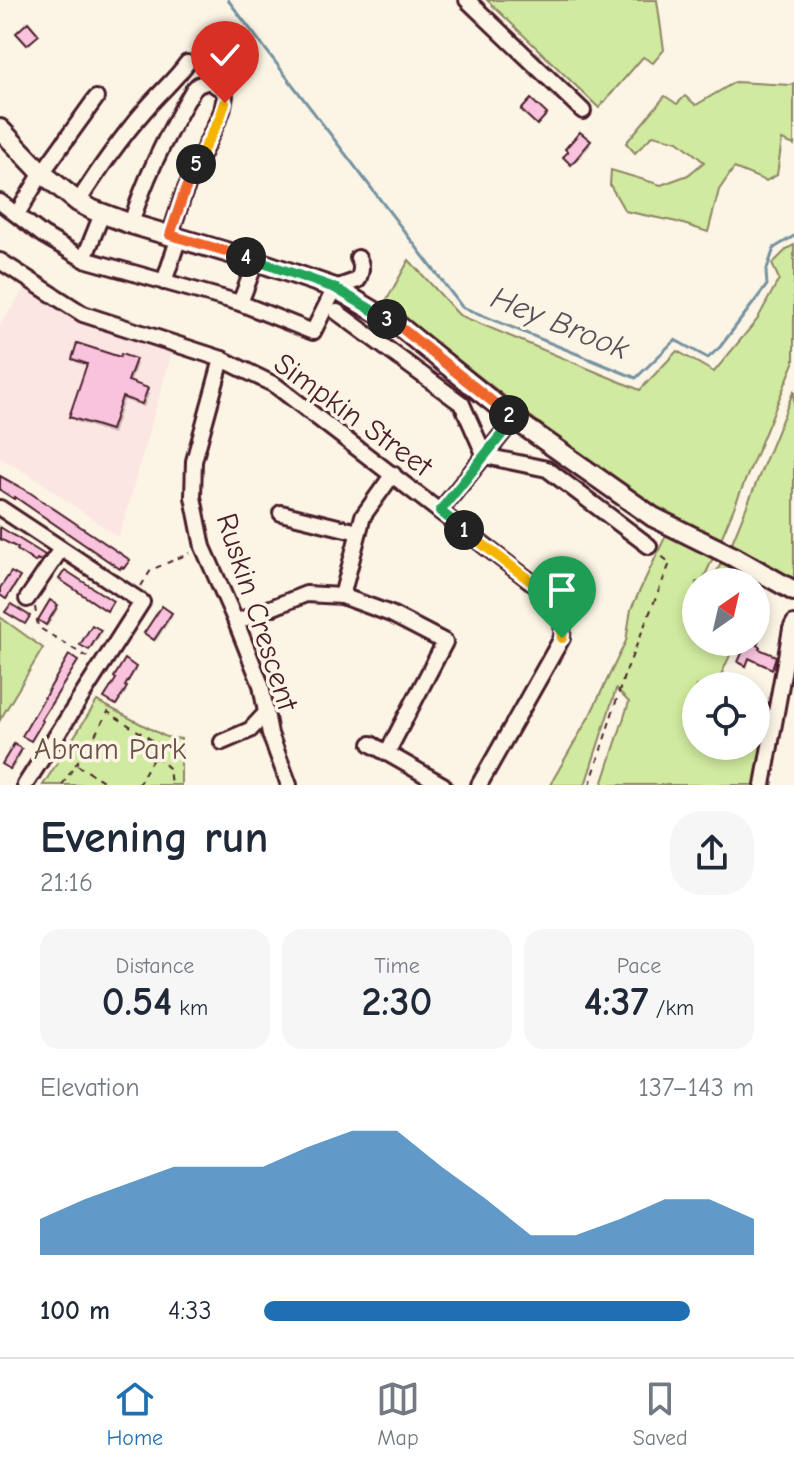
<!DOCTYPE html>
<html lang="en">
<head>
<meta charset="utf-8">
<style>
	:root { --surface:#fff; --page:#f6f6f7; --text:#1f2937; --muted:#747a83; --line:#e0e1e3; --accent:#1f6fb2 }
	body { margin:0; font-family:"Comic Neue",sans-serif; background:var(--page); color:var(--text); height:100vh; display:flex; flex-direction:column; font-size:30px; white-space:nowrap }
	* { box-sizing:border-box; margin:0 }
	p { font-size:26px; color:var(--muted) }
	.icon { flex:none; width:44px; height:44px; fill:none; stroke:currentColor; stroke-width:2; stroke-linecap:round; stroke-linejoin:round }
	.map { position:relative; height:785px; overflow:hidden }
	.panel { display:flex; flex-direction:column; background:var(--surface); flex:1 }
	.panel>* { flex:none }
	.needle { width:52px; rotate:34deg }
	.tools { position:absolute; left:682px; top:568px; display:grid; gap:16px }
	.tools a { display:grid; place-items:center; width:88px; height:88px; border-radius:50%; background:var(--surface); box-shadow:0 4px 12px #0003; font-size:40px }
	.pin { position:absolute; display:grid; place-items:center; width:68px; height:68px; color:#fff; margin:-82px -34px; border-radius:50% 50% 50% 0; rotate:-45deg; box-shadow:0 0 8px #0007 }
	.pin .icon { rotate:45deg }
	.km { position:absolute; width:40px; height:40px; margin:-20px; border-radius:50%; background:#222; color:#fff; font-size:22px; line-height:40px; text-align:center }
	.round { display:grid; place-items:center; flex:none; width:84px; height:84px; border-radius:32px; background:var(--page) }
	.headline { display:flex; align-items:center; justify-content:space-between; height:136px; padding:0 40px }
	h1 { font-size:44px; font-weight:700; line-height:60px }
	.metrics { display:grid; grid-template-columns:repeat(3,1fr); gap:12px; height:136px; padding:8px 40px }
	.metrics div { display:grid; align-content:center; border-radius:20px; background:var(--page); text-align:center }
	.metrics b { font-size:40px; font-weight:700 }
	.metrics small { font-size:22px; font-weight:400 }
	.metrics p { font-size:22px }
	.chart { height:224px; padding:16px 40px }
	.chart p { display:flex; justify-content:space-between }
	.chart svg { width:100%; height:144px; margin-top:8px; fill:var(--accent); opacity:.7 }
	ul { padding:0 40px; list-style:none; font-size:26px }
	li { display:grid; grid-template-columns:128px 96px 1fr; align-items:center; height:60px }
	li i { height:20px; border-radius:10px; background:var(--accent) }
	.menu { display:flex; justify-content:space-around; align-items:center; height:112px; border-top:2px solid var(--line); background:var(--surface); font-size:22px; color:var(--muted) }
	.menu a { display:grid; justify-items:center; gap:4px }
	.menu .active { color:var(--accent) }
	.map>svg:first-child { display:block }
</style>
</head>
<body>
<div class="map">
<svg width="794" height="785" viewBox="0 0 794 785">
	<rect width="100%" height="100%" fill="#fcf5e5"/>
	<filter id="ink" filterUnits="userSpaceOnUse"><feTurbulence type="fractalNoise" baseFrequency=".0125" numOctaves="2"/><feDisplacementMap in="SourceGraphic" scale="16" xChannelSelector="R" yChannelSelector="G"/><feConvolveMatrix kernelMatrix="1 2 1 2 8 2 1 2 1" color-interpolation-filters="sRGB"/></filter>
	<g filter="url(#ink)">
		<!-- built -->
		<path fill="#fbe6e3" d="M26,286L80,320L172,353L119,537L127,544L38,480L0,458V325Z"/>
		<!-- green -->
		<g fill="#d0ea9f" stroke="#8d8465" stroke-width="2">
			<path d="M487,0H657L664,50L653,63L643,57L599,108Z"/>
			<path d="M735,82L791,85L794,83V145L782,140L777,175L766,181L734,168L719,190L708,232L677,222L625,211L610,185L611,170L661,185L688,175L704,162L678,141L653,135L635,153L626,143L665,96L677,104L685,96L696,105Z"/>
			<path d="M794,245V363L721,539L647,503L615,482L385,303L409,260L459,315L640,390L677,351L714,372L757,320L779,279L772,264L788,248Z"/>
			<path d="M794,390V583L763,560L731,545Z"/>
			<path d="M667,533L714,556L702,582H696V595L694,600L696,606V642H736L716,686H696V746H756V712L769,718L758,785H602L629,702L616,689L585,785H550L590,715L626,641L631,609Z"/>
			<path d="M722,561L763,584L756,599V582H712Z"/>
			<path d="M0,617L43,648L0,720Z"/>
			<path d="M97,701L166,737L181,739V785H43Z"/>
		</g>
		<!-- shadow -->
		<g fill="#0003">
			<path d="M589,142L591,145L573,165L566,160Z"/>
			<path d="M74,358L134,360L137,364L130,384L146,389L149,394L144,407L124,400L113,434L74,421L71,416L88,366L77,363Z"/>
			<path d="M0,529L43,556L45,559L42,562L39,560L37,563L19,549L0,540Z"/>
			<path d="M18,579L19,581L7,600L1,595Z"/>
			<path d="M57,606L58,609L48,626L41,622Z"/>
			<path d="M171,614L172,617L156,641L148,635Z"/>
			<path d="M99,632L101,634L90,651L84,647L83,645Z"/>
			<path d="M756,639L760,642L758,647L760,651L776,661L773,670L750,660L747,667L741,662L750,642H756Z"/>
			<path d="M76,662L77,664L41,723L42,725L32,742L26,739L24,736Z"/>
			<path d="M135,668L136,671L125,687L127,691L117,706L108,700Z"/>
			<path d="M21,751L22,753L12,770L5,766L4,764Z"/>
		</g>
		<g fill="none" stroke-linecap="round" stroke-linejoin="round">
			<!-- stream -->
			<path stroke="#7492a1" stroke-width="3" d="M228,0L462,307L636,378L675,340L708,358L720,347L767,285L766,272L774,248L794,236"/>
		</g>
		<!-- building -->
		<g fill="#f9c3de" stroke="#4a1f2b" stroke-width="2">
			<path d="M28,22L39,35L27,45L16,33Z"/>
			<path d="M531,99L547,114L537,125L521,110Z"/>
			<path d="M580,132L591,141L571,165L563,157L568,152L565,149Z"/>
			<path d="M77,343L120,357L121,354L136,359L128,381L148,388L142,404L122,397L111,430L69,417L87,364L72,359Z"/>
			<path d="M0,476L29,492L130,560L124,568L121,567L120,569L15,497L14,499L0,490Z"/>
			<path d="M0,527L45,555L41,561L37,559L35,562L17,550L18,548L0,539Z"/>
			<path d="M65,570L113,601L107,611L59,579Z"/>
			<path d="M11,572L20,577L6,599L0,595V588Z"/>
			<path d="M50,600L58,605L46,625L38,620Z"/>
			<path d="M11,604L30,616L25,624L5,612Z"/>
			<path d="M162,606L172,613L154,640L144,633Z"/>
			<path d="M92,625L101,630L89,650L80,645Z"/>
			<path d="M747,642H758L757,645L760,647L759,649L776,656L772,669L749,658L746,666L738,662Z"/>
			<path d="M69,655L78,661L41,720L43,721L31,741L22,736Z"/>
			<path d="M125,659L136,667L125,686L127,687L116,705L104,698L116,679L114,677Z"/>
			<path d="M14,744L22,749L10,769L2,764Z"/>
		</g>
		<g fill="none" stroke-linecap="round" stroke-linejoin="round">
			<!-- minor casing -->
			<g stroke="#4a1f2b" stroke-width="20">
				<g id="minor">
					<path d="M467,0L583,111"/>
					<path d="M0,202L43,235L84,259L240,303L313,332L335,288L358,280C361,272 363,266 358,258"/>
					<path d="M78,202C99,169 120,139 145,110C159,93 175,80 187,63"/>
					<path d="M17,214L42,173L96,98"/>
					<path d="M131,224C145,177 168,132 193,90L198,85L209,81L223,90L225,96L222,111L184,193L170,235"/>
					<path d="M84,259L102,214"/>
					<path d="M0,261L83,314L222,359L275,385L555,600L563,618L562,638L479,785"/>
					<path d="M164,282L179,237"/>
					<path d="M240,303L256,261"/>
					<path d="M337,312L462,404L485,456L547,469L649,546"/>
					<path d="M222,359L194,461L193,497L203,547L236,622L261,685L270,734L289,785"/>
					<path d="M0,508L142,602L25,785"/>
					<path d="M440,511L514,419"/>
					<path d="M281,513L358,532"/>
					<path d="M342,596L363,516L393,474"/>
					<path d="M27,599L61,549"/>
					<path d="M236,622L306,594L342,596L391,614L445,642L387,753"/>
					<path d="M222,742L250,730L265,714"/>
					<path d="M371,744L443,785"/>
					<path d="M763,785L791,629L794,623"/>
				</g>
			</g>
			<!-- major casing -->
			<g stroke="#4a1f2b" stroke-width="24">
				<path id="major" d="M0,129L42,173L78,202L93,210L131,224L256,261L335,288L399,326L514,419L653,517L734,557L794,591"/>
			</g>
			<!-- path -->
			<g stroke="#4a1f2b" stroke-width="2" stroke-dasharray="6 6" stroke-linecap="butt">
				<path d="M141,586L151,570L190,553"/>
				<path d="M35,607L38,627L90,659"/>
				<path d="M77,765L110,785"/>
				<path d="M62,785L92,740L108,712L161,746L155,755"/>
				<path d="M138,785L155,755L169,768L171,785"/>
				<path d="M590,785L624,676L670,563L659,554"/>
			</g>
			<!-- minor -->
			<use href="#minor" stroke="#fcf5e5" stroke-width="14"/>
			<!-- major -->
			<use href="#major" stroke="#fcf5e5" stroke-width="18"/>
		</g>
	</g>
	<g fill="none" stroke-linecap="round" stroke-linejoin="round" filter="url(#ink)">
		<!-- split-1 casing -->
		<g stroke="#fff" stroke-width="16">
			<path id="split-1" d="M464,530L555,600L563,618L562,638"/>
		</g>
		<!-- split-2 casing -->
		<g stroke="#fff" stroke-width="16">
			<path id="split-2" d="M464,530L440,511L514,419L509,415"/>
		</g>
		<!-- split-3 casing -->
		<g stroke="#fff" stroke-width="16">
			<path id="split-3" d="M387,319L399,326L509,415"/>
		</g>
		<!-- split-4 casing -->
		<g stroke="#fff" stroke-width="16">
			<path id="split-4" d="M246,257L335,288L387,319"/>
		</g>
		<!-- split-5 casing -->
		<g stroke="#fff" stroke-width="16">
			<path id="split-5" d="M196,164L184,193L170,235L246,257"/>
		</g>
		<!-- split-6 casing -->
		<g stroke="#fff" stroke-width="16">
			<path id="split-6" d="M196,164L220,118L225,103"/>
		</g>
		<!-- split-1 -->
		<use href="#split-1" stroke="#f5b400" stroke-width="10"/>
		<!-- split-2 -->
		<use href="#split-2" stroke="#22a559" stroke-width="10"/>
		<!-- split-3 -->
		<use href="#split-3" stroke="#f0652b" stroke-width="10"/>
		<!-- split-4 -->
		<use href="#split-4" stroke="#22a559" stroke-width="10"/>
		<!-- split-5 -->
		<use href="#split-5" stroke="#f0652b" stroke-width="10"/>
		<!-- split-6 -->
		<use href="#split-6" stroke="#f5b400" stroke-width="10"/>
	</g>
	<g text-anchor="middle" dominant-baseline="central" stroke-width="7" stroke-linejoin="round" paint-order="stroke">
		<!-- street labels -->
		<g font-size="30" fill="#4a1f2b" stroke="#fcf5e5">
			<text transform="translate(353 415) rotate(36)">Simpkin Street</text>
			<text transform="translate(257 612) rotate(72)">Ruskin Crescent</text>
		</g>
		<!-- park labels -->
		<g font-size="30" fill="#6c5248" stroke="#fcf5e5">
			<text x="110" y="749">Abram Park</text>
		</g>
		<!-- water labels -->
		<g font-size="32" font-style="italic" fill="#5c4f5c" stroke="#fcf5e5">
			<text transform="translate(560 323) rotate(22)">Hey Brook</text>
		</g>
	</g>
</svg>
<div class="tools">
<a><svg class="needle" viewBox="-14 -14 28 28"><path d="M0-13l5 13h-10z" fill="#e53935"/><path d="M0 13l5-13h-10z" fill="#747a83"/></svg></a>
<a><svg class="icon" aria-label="locate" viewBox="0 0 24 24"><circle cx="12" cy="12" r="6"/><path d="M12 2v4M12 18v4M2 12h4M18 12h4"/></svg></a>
</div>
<div class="pin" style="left:562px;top:638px;background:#1e9e55"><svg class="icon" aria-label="arrive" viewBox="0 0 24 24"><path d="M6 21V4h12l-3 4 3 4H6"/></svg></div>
<div class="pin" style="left:225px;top:103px;background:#d93025"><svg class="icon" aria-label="check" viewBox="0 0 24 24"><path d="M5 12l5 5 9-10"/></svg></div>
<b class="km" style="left:464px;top:530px">1</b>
<b class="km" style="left:509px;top:415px">2</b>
<b class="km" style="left:387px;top:319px">3</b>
<b class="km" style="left:246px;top:257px">4</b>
<b class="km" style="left:196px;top:164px">5</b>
</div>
<section class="panel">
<div class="headline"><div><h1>Evening run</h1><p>21:16</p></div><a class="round"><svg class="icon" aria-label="share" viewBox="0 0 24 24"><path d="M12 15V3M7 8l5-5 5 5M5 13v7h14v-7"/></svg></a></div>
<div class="metrics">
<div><p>Distance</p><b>0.54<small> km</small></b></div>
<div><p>Time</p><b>2:30</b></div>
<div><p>Pace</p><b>4:37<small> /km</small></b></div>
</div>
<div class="chart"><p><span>Elevation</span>137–143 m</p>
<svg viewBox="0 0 160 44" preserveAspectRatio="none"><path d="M0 44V33L10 27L20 22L30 17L40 17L50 17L60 11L70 6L80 6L90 17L100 27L110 38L120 38L130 33L140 27L150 27L160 33V44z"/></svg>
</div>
<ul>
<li><b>100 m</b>4:33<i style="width:87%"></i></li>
</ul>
</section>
<nav class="menu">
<a class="active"><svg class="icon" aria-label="home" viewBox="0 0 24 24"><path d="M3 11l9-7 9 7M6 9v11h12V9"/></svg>Home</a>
<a><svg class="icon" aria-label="map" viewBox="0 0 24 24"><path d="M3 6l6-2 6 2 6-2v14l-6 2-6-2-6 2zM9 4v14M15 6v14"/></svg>Map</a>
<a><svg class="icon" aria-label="saved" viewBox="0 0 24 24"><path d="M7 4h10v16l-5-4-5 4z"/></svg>Saved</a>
</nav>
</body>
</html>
